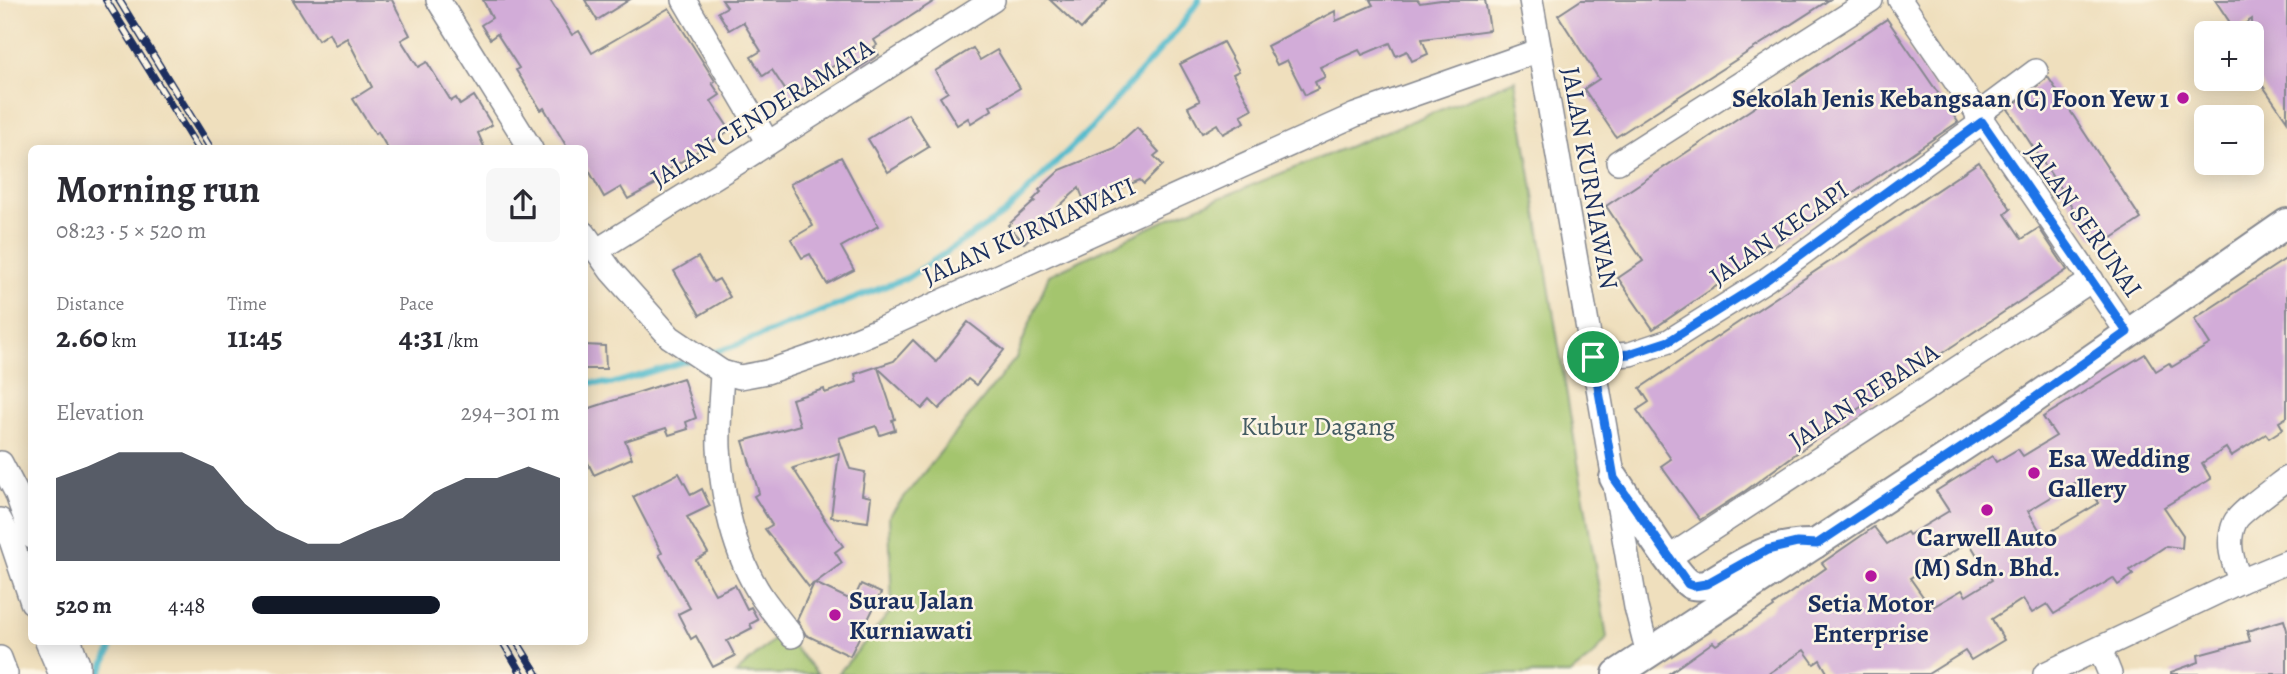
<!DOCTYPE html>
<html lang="en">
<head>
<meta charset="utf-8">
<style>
	:root { --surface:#fff; --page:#f7f7f7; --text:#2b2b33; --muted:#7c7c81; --accent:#111827 }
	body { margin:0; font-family:Alegreya,serif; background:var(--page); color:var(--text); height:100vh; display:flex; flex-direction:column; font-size:26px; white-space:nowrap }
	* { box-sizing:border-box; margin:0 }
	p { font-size:23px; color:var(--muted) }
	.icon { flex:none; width:38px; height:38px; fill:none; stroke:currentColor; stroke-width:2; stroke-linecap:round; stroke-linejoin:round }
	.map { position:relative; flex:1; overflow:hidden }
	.drawer { position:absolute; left:28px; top:145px; width:560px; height:500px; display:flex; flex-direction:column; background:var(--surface); border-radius:10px; box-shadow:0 4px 18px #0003 }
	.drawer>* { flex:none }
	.fabs { position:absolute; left:2194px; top:21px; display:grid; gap:14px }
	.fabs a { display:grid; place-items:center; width:70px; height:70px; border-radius:10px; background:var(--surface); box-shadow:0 4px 18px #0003; font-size:35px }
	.pin { position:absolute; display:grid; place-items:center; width:60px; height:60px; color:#fff; margin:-30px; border:4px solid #fff; border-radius:50%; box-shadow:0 2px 7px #0007 }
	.round { display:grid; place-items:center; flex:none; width:74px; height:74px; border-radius:10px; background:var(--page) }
	.headline { display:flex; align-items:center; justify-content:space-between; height:119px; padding:0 28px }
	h1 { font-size:38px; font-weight:700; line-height:52px }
	.figures { display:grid; grid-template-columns:repeat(3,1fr); gap:10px; height:119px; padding:7px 28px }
	.figures div { display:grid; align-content:center }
	.figures b { font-size:30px; font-weight:700 }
	.figures small { font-size:19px; font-weight:400 }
	.figures p { font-size:19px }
	.chart { height:196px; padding:14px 28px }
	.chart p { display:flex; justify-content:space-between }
	.chart svg { width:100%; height:126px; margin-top:7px; fill:var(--accent); opacity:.7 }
	ul { padding:0 28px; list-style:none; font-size:23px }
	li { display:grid; grid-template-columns:112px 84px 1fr; align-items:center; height:52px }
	li i { height:18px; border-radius:9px; background:var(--accent) }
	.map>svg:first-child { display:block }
</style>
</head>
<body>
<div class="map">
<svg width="2287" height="674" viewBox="0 0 2287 674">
	<rect width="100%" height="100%" fill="#fcf5e5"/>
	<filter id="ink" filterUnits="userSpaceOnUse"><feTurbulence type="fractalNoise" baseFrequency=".0143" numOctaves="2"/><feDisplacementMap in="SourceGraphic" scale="14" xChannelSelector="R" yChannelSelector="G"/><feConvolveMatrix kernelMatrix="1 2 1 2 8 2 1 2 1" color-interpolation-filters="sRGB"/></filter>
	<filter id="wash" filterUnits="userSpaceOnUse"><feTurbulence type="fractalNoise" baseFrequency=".00686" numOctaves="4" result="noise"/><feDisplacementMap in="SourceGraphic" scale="28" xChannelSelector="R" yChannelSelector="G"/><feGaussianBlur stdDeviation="1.57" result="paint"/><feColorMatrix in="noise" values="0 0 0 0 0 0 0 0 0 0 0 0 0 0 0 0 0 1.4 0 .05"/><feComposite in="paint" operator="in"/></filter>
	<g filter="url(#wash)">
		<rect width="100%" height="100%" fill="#efdfbd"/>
		<!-- green -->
		<g fill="#a4c56e" stroke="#607a66" stroke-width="2">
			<path d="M1515,80L1607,638L1594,655L1570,674H838L892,610L889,516L1016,358L1049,275L1172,217Z"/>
			<path d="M781,633L818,674H735Z"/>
		</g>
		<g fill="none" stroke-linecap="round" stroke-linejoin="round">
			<!-- stream -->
			<g stroke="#50bacc" stroke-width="6">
				<path d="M706,355L734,346L909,277L1005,213L1091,128L1180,27L1199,0"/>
				<path d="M584,382L611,384L693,359"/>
				<path d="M100,674L114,642"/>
			</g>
		</g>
		<g id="blocks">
			<!-- building -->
			<g fill="#d2acd8" fill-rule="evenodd">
				<path d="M293,0H392L410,35L401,40L418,67L427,62L451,101L456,98L460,105L474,96L492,125L478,133L485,149H388L378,132L375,134L353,99L372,87L347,38L335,45L329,33L318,40Z"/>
				<path d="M483,0H550L572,35L579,31L592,53L669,8L715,81L712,83L720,95L711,101L730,130L662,174L665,179L628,199L621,187L604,197L584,162V149H568L544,108L541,110L516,70L519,68L497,34L490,39L481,25L492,18Z"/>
				<path d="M585,0H629L597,20Z"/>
				<path d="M722,0H936L874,40L877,45L874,47L879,55L857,69L849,56L821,74L822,76L790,97L772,70L763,76L751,57L761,51L743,22L729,30L718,12L727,7Z"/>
				<path d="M1050,0H1108L1081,29Z"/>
				<path d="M1370,0H1418L1420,3L1441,0H1485L1490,30L1422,39L1428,54L1412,61L1407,51L1396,56L1390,43L1362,55L1359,50L1320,67L1325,77L1315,82L1318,89L1305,95L1287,60L1277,65L1267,46L1335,11L1336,21L1373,5Z"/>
				<path d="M1581,0H1829L1616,137L1584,89L1599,79L1558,15Z"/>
				<path d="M2215,0H2287V121L2252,70V19L2235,30Z"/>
				<path d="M1887,19L1958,122L1653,329L1618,278L1643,261L1606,206Z"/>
				<path d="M1223,42L1239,71L1233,74L1252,109L1241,115L1245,122L1223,134L1217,124L1202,133L1188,107L1200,101L1180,64Z"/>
				<path d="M973,48L980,60L997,50L1020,88L990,106L992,110L971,123L968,118L957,125L940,97L948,92L935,71Z"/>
				<path d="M2048,77L2141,219L2106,242L2092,237L2008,109Z"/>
				<path d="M908,114L929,147L888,172L868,139Z"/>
				<path d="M1137,128L1159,152L1154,156L1163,165L1144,184L1140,180L1085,203L1079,188L1041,223L1044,226L1024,243L1008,225L1035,201L1033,200L1041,192L1039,190L1060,170L1115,148Z"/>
				<path d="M841,157L878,226L841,247L854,270L827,284L810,254L802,258L791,239L813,226L790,184Z"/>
				<path d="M1979,162L2011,209L2005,214L2022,239L2039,228L2067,270L1846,417L1745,491L1700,520L1661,466L1671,459L1637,410L1649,402L1640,388Z"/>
				<path d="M698,257L713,282L719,279L730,297L700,315L674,271Z"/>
				<path d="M2287,258V417L2279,422L2283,429L2269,438L2266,434L2231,456L2226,448L2202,463L2211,479L2164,507L2183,535L2182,548L2166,546L2130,570L2133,575L2118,585L2113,578L2054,614L2047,604L2032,613L2023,599L1992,619L2004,640L1971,660L1965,651L1928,674H1828L1820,660L1814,664L1804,650L1768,674H1668L1713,642L1716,645L1774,607L1773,605L1826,568L1822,563L1874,527L1887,544L1907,532L1909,535L1949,511L1936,491L1992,456L1996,462L2018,449L2023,456L2056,436L2043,417L2145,354L2156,371L2169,363L2172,367L2210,344L2194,319ZM2083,478L2099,503L2043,536L2028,511ZM1969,542L1992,580L1966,596L1962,590L1931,608L1910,578Z"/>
				<path d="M968,322L1004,350L976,385L968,379L939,409L930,400L922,409L878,368L895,419L892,420L895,430L880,435L876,426L839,438L850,469L865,472L862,495L871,497L868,522L831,517L839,453L793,468L824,517L822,516L843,546L835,552L842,563L815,583L853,601L861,584L881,593L850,656L806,635L797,620L814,583L809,587L765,529L772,525L754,496L759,493L743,441L800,425L792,399L824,389L825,393L857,382L855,374L894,361L913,340L936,362Z"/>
				<path d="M584,345L605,346L606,369H584Z"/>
				<path d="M683,378L696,418L686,422L688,429L669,435L666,428L625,441L632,458L594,475L584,455V410Z"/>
				<path d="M679,473L691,495L702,489L710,506L687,517L708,553L696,560L715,594L735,585L747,609L751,607L758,620L750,624L752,628L727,641L735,656L713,667L696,636L691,639L678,614L690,608L659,555L662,553L633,497Z"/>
				<path d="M2284,620L2287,630V674H2171V672L2199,662L2198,655L2250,641L2247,631Z"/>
			</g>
		</g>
	</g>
	<g filter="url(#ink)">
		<use href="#blocks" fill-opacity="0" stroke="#85878e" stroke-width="2"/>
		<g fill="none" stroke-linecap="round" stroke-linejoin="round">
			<!-- minor casing -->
			<g stroke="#85878e" stroke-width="26">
				<g id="minor">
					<path d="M438,0L531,149"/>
					<path d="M684,0L768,143"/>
					<path d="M1531,0L1636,607L1648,654"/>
					<path d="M1900,0L2127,332"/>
					<path d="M1977,115L2036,71"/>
					<path d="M1618,162L1871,0"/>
					<path d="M584,233L611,271L670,337L722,372L740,377L767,372L828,351L883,328L1355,115L1540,50"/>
					<path d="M596,251L737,163L993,0"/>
					<path d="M1593,357L1630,354L1669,341L1766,280L1982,122"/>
					<path d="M722,372C721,397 718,423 719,448C722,497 734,555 762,597C771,610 782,623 792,636"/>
					<path d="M1,463L16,492L32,537"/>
					<path d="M0,520L11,540L32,602"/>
					<path d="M1668,558L2092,280"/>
					<path d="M2241,581C2232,562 2226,542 2235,522C2239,513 2277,486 2287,478"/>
					<path d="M47,642L59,670L65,674"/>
					<path d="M70,642L78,664V674"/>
					<path d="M2100,649L2110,674"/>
					<path d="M0,658L6,674"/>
					<path d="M2045,674L2241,581L2287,562"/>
				</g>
			</g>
			<!-- major casing -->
			<g stroke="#85878e" stroke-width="32">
				<g id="major">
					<path d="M1614,478C1627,497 1676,577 1690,584C1695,587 1700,585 1706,585C1745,562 1767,543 1815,544"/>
					<path d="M1617,674L2008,417L2287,223"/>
				</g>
			</g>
			<!-- minor -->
			<use href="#minor" stroke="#fff" stroke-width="23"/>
			<!-- major -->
			<use href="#major" stroke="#fff" stroke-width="28"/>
			<!-- rail casing -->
			<g stroke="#1b2f5e" stroke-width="8">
				<g id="rail">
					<path d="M106,0L198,149"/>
					<path d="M119,0L211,149"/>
					<path d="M503,642L522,674"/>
					<path d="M517,642L537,674"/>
				</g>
			</g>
			<!-- rail -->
			<use href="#rail" stroke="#fcf5e5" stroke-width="5" stroke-dasharray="16" stroke-linecap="butt"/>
		</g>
	</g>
	<g fill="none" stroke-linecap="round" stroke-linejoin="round" filter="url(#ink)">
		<!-- route casing -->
		<g stroke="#fff" stroke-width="14">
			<path id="route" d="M1982,122L2127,332L2008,417L1817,544L1797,543L1767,550L1706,584L1694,586L1688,584L1614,478L1593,357L1629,354L1669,341L1766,280Z"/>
		</g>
		<!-- route -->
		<use href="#route" stroke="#1a73e8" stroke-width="9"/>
	</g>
	<!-- markers -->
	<g fill="#b5179e" stroke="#fcf5e5" stroke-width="2.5">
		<circle cx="2183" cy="98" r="7"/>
		<circle cx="2034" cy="473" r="7"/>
		<circle cx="1987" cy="510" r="7"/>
		<circle cx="1871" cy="576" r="7"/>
		<circle cx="835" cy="615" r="7"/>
	</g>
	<g text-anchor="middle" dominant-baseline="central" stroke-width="5" stroke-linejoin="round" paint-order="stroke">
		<!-- poi labels -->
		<g font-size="26" font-weight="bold" fill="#1b2f5e" stroke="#fcf5e5" text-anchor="start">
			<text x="2169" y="98" text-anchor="end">Sekolah Jenis Kebangsaan (C) Foon Yew 1</text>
			<text x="2048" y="458">Esa Wedding<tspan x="2048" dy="30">Gallery</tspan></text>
			<text x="1987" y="537" text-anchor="middle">Carwell Auto<tspan x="1987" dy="30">(M) Sdn. Bhd.</tspan></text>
			<text x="849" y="600">Surau Jalan<tspan x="849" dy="30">Kurniawati</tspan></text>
			<text x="1871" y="603" text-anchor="middle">Setia Motor<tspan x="1871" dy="30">Enterprise</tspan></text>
		</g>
		<!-- street labels -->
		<g font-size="26" fill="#1b2f5e" stroke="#fcf5e5">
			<text transform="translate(762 113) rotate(-32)">JALAN CENDERAMATA</text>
			<text transform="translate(1590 178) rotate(80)">JALAN KURNIAWAN</text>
			<text transform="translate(2084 220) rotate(55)">JALAN SERUNAI</text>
			<text transform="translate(1029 231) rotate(-24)">JALAN KURNIAWATI</text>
			<text transform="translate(1779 233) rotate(-35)">JALAN KECAPI</text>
			<text transform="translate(1864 396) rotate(-33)">JALAN REBANA</text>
		</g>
		<!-- park labels -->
		<g font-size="26" fill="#445c63" stroke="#fcf5e5">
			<text x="1318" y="426">Kubur Dagang</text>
		</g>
	</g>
</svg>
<div class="fabs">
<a>+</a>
<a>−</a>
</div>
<div class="pin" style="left:1593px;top:357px;background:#1e9e55"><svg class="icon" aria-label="arrive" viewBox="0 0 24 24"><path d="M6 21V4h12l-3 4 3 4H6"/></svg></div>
<section class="drawer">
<div class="headline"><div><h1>Morning run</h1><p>08:23 · 5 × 520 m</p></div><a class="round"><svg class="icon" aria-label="share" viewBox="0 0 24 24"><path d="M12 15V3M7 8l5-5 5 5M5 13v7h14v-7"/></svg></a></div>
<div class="figures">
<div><p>Distance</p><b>2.60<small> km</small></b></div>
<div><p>Time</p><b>11:45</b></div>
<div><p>Pace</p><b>4:31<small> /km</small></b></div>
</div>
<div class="chart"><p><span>Elevation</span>294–301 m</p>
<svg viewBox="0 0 160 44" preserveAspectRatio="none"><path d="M0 44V15L10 11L20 6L30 6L40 6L50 11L60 24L70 33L80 38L90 38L100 33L110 29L120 20L130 15L140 15L150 11L160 15V44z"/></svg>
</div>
<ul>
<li><b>520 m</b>4:48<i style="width:61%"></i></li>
</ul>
</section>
</div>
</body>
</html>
